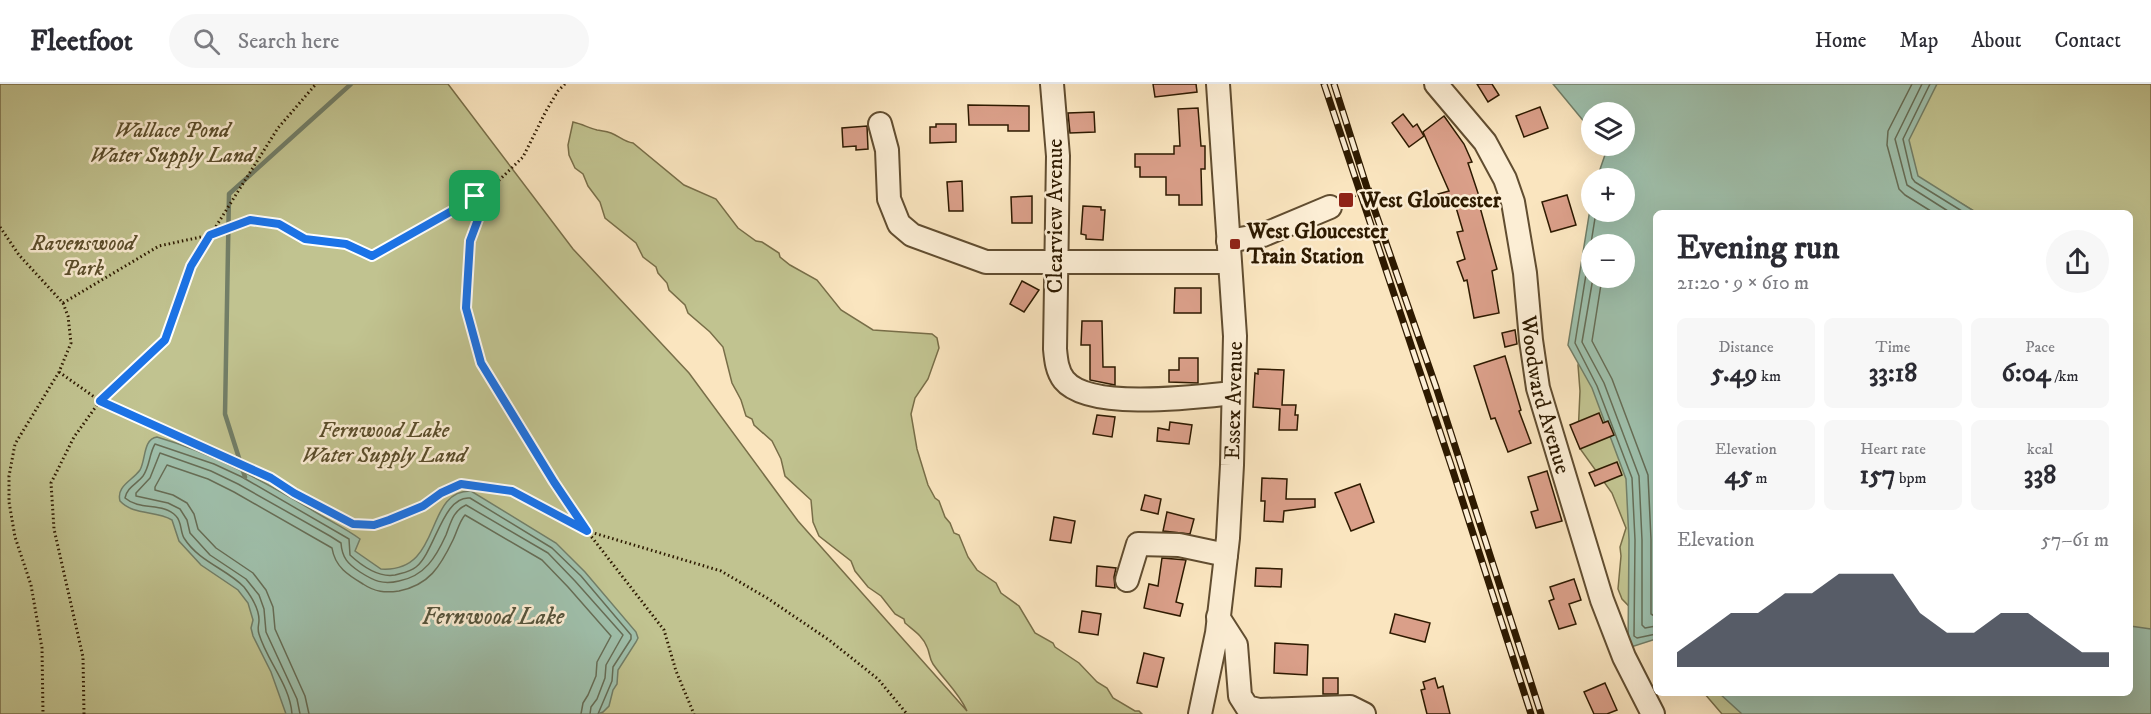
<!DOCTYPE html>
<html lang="en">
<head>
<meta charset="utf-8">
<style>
	:root { --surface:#fff; --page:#f7f7f7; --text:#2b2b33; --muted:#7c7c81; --line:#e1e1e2; --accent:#111827 }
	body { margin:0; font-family:"IM FELL DW Pica",serif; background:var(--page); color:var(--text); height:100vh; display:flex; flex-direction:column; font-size:22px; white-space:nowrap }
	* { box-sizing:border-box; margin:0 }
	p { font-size:20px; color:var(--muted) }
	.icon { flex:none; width:33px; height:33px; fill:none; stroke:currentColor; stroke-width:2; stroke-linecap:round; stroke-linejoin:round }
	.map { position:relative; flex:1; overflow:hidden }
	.drawer { position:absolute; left:1653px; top:126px; width:480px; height:486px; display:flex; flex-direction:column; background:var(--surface); border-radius:9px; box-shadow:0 6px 24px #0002 }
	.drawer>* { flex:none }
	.fabs { position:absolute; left:1581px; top:18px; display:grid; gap:12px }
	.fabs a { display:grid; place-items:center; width:54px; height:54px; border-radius:50%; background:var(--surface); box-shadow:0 6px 24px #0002; font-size:30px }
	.pin { position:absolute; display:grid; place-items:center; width:51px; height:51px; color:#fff; margin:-26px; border-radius:12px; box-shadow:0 3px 9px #0006 }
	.round { display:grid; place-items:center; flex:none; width:63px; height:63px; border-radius:32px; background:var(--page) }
	.summary { display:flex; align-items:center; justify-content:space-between; height:102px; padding:0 24px }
	h1 { font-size:33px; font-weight:700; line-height:45px }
	.figures { display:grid; grid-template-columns:repeat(3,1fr); gap:9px; height:102px; padding:6px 24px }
	.figures div { display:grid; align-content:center; border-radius:9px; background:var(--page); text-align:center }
	.figures b { font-size:26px; font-weight:700 }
	.figures small { font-size:16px; font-weight:400 }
	.figures p { font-size:16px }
	.chart { height:168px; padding:12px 24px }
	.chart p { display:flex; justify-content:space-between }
	.chart svg { width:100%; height:108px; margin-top:6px; fill:var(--accent); opacity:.7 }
	header { display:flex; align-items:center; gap:36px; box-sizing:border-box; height:84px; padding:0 30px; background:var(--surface); border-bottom:2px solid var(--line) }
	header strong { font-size:28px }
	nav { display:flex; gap:33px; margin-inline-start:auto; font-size:21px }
	.search { width:420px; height:54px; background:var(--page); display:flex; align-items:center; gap:15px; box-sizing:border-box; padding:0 21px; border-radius:33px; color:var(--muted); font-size:22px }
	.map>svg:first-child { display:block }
</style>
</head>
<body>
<header>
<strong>Fleetfoot</strong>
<div class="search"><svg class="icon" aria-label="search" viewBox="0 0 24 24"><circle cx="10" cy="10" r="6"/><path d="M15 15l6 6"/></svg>Search here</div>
<nav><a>Home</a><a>Map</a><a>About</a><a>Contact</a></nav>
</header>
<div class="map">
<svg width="2151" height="630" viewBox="0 0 2151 630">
	<rect width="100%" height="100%" fill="#fae5bf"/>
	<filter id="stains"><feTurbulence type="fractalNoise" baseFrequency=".00333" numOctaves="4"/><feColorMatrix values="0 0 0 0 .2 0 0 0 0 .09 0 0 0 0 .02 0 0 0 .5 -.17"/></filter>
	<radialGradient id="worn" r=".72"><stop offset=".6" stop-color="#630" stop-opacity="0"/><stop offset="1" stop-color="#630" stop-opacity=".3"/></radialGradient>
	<!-- green -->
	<g fill="#c1c390" stroke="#786e48" stroke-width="1.5">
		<path d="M0,0H448L573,165L689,289L798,437L967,627C959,609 944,596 933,580C929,574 930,569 927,563C923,552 913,546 905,539L904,535L895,530L881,512L868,503L855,487L851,477L819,452L813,438L811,416L785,392L781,375L772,357L754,341L752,335L746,332L741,316L732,299L723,263L710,248L688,229L685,221L669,206L667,199L658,189L656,183L643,173L636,159L605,134L600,118L588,102L583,90L575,84L569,71L568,61L573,38C582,40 589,44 597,46C602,47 606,47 611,49C619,52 624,58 633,59L684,101L716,115L738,144L756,157L762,158L779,169L780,173L790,181L817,196L841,226L873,246L932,250L937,254L939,264L928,295L915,314L911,330L917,365L928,401L935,414L939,417L945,433L950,439L954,449L959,451L968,473L977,486L996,499L1001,509L1019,522L1035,549L1053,559L1055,563L1079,579L1097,598L1107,604L1113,614L1135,627H1139L1142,630H0Z"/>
		<path d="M1559,0H2151V630H1722L1704,609H2130V129H1977L1931,101L1656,129L1652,546L1622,515L1618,505L1621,472L1620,463L1626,444L1612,409L1581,366L1578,352L1580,307L1578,281L1588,254L1624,194V28H1592Z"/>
	</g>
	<!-- water -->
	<g fill="#9fc0ac" stroke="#727e67" stroke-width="1.5" fill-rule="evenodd">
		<path d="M1553,0H1937L1909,56L1918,92L1977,129H1656V555L1628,564L1629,456L1626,395L1592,304L1568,261L1591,119L1592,128H1624V94H1597L1607,65L1605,62H1624V28H1592L1591,46ZM1592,160H1624V194H1592Z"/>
		<path d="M157,353C212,369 263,397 312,426C328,436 345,444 360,455L355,467L381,485C444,489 423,406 471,407L556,459L585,488L636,548L638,554L636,558L618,586L617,600L613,606L609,622L603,628L598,630H286L271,588L253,552L251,544L253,536L248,519L238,506L201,481L179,457L172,436C155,426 134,432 120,417C116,402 132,397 140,386C146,375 143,355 157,353Z"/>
		<path d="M2130,542L2151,545V630H1742L1719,609H2130Z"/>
	</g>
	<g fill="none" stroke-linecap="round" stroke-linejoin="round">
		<!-- shore -->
		<g stroke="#666d56" stroke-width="1.5">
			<path d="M1912,0L1888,47L1887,61L1899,105L1905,111L1934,129"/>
			<path d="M1922,0L1895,55L1907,101L1951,129"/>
			<path d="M1930,0L1903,55L1912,94L1915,98L1965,129"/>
			<path d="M1596,128L1575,259L1597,302L1632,394L1635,456L1634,552L1637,554L1656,550"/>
			<path d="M1593,194L1582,258L1604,299L1639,392L1642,456V541L1645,544L1656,542"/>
			<path d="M1602,194L1592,257L1612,295L1648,391L1651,455V530L1656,533"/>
			<path d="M292,630C290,601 267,577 259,550C257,544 259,541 259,536C259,524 251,512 244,503C227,485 199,478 184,454C180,447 182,438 176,432C163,418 140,427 125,414C127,403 137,400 143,392C150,382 149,370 155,360L214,380L242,393L349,455L350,471C362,482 378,494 395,491C402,489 410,488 416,483C435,468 443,411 470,414L552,464L581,492L631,551V555L613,583L612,597L598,630"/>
			<path d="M300,630L297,615L266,548L264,525L259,511L246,495L210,471L190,449L187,436L180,425L168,419L136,412V409L150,394L160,369L211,387L238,400L330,452L341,459C342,474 348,480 360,488C374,497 383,501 399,497C425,492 436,473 446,451C451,438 453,427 466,421L548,469L575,497L623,551L606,581L605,594L597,615L591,623L590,630"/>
			<path d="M309,630L305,612L275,545L273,523L266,506L253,489L216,464L198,445L194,430L187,419L173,411L155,406V403L167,381L208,395L234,408L332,464C335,483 348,491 363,500C375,508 385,509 399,507C429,501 440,483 453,456C457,448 459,438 465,431L542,476L568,503L611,552L597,578L596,592L588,611L583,619L581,630"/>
		</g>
		<!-- stream -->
		<path stroke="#727e67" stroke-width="4.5" d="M245,393L225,330L229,110L351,0"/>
	</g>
	<!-- building -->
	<g fill="#da9f89" stroke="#2e1a00" stroke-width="1.5">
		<path d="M1153,0H1196L1197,8L1155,13Z"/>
		<path d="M1477,0H1492L1499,11L1488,18Z"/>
		<path d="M968,21L1029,22V47H1008V41H969Z"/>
		<path d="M1540,23L1548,44L1524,53L1516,32Z"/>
		<path d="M1198,24L1201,62H1205V85H1201L1202,121H1179V111H1166V93H1140V83H1135V70H1174V62H1180L1178,25Z"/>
		<path d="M1094,28L1095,48L1070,49L1068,29Z"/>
		<path d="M1403,30L1413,43L1417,40L1424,52L1409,63L1392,39Z"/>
		<path d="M1444,32L1464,60L1472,78L1468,79L1480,115L1478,116L1497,185L1492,187L1499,229L1474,234L1467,196L1464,197L1457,178L1465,175L1457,148L1463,147L1455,120L1443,124L1438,110L1449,107L1423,48Z"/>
		<path d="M936,40H956V58L930,59V43H936Z"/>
		<path d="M867,42L868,65L856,66V62L843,63L842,44Z"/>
		<path d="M962,97L963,127H949L947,98Z"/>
		<path d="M1567,111L1576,141L1551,148L1542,118Z"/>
		<path d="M1032,112V139H1012L1011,113Z"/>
		<path d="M1083,122L1101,123V126H1105L1103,156L1086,155V151L1081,150Z"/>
		<path d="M1022,197L1039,206L1024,228L1010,220Z"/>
		<path d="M1175,204H1201V229H1174Z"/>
		<path d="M1082,237H1102L1103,283H1115V301L1090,296V261H1081Z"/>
		<path d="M1515,246L1517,260L1505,263L1502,249Z"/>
		<path d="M1505,272L1521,326L1519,327L1531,359L1508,368L1495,334L1491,335L1474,282Z"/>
		<path d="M1179,274H1198V299L1169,298V286H1179Z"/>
		<path d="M1258,285L1284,286L1282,321H1296L1295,331H1298L1297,346H1279L1280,325L1253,323L1255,289L1258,290Z"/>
		<path d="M1599,329L1603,339L1608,337L1614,351L1580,365L1570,341Z"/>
		<path d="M1097,331L1115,333L1112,353L1093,350Z"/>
		<path d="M1170,338L1192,341L1189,360L1157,357L1158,344L1169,346Z"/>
		<path d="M1617,378L1622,391L1595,402L1589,389Z"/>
		<path d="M1547,387L1562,437L1536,444L1531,428L1538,426L1528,393Z"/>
		<path d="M1262,394L1287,395L1286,415H1315V423L1284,427L1283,438L1264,437L1265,417H1261Z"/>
		<path d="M1360,400L1374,438L1351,447L1335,409Z"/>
		<path d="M1145,411L1161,415L1158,430L1141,426Z"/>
		<path d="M1167,428L1194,435L1190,450L1163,447Z"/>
		<path d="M1054,433L1075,437L1071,459L1050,456Z"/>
		<path d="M1162,474L1186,476L1176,518L1183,520L1180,532L1144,524L1149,500L1158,502Z"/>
		<path d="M1097,482L1116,484L1114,493L1115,504L1096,502Z"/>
		<path d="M1256,484L1282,485L1281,503L1255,502Z"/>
		<path d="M1574,495L1581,516L1569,520L1576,540L1559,545L1549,517L1554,515L1550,503Z"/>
		<path d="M1082,527L1101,530L1098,551L1079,548Z"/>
		<path d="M1395,530L1430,539L1425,558L1390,549Z"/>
		<path d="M1275,559L1308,561L1307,591L1274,589Z"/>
		<path d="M1144,569L1164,574L1157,603L1137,599Z"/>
		<rect x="1323" y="594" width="15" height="16"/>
		<path d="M1435,594L1438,604L1443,602L1450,630H1427L1421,606L1425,605L1423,598Z"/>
		<path d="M1605,599L1617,626L1607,630H1594L1584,608Z"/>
	</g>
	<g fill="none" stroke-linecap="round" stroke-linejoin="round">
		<!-- minor casing -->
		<g stroke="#614d30" stroke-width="26">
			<g id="minor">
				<path d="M1052,0L1058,72L1055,265C1056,276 1057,287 1064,296C1089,327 1196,313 1233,309"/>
				<path id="s1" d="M1436,0L1485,58L1505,95L1513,118L1525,189L1531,256L1538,304L1602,516L1624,573L1653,630"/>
				<path d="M880,40L887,66L889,115L899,140L912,151L986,178H1228"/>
				<path d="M1228,157L1263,151L1330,123"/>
				<path d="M1127,496L1138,460L1179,461L1226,471"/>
				<path d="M1218,533L1236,561L1240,612L1247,623L1259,626L1350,623L1364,630"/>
				<path id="s2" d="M1200,630L1217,549L1228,454L1232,381L1235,252L1218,0"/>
			</g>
		</g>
		<!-- path -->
		<g stroke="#2e1a00" stroke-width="3" stroke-dasharray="1.5 3" stroke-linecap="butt">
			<path d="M565,0L558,7L546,27L523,73L489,106L470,157L466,224L481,279L554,398L587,447L721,487L767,514L829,556L878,595L907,630"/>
			<path d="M1354,112L1372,105"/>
			<path d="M0,143L19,171L63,219L68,232L71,259L59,288L15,360L9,392V418L15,453L31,501L42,564L43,630"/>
			<path d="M63,219L159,162L210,151L250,136L279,140L305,155L346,160L372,172L488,106"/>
			<path d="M59,288L100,317L139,336L238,377L271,394L294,409L353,440L374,442L389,437L423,422L441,409L461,400L512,407L587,447L664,546L676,587L694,630"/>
			<path d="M84,630L83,573L54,445L51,399L74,353L100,317L165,256L191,182L278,44L316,0"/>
		</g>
		<!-- minor -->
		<use href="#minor" stroke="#fceed5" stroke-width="22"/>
		<!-- rail casing -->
		<g stroke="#2e1a00" stroke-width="7">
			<g id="rail">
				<path d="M1324,0L1451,381L1531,630"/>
				<path d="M1334,0L1368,107L1436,303L1541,630"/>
			</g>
		</g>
		<!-- rail -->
		<use href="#rail" stroke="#fceed5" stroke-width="4.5" stroke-dasharray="14" stroke-linecap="butt"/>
	</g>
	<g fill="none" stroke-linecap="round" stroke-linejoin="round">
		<!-- route casing -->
		<g stroke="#fff" stroke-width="12">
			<path id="route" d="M489,106L470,157L466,224L481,279L554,398L587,447L512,407L461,400L441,409L423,422L389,436L374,441L353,440L294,409L271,394L100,317L165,256L191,182L210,151L250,136L279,140L305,155L346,160L372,172Z"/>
		</g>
		<!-- route -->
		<use href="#route" stroke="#1a73e8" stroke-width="8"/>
	</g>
	<!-- markers -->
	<g fill="#8f2418" stroke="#fceed5" stroke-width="2">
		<rect x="1338" y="108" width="16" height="16" rx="3"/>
		<rect x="1229" y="154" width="12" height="12" rx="3"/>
	</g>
	<g text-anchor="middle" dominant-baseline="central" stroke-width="5" stroke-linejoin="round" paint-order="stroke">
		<!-- park labels -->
		<g font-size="22" font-style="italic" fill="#5a4d2b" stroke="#fceed5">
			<text x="172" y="46">Wallace Pond<tspan x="172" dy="25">Water Supply Land</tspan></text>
			<text x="83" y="159">Ravenswood<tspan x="83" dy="25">Park</tspan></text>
			<text x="384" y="346">Fernwood Lake<tspan x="384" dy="25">Water Supply Land</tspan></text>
		</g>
		<!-- poi labels -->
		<g font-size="22" font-weight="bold" fill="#2e1a00" stroke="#fceed5" text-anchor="start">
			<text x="1360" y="116">West Gloucester</text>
			<text x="1247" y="147">West Gloucester<tspan x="1247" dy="25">Train Station</tspan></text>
		</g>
		<!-- street labels -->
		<g font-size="22" fill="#2e1a00" stroke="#fceed5">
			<text transform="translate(1055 132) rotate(-90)">Clearview Avenue</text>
			<text stroke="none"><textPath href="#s1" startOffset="338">Woodward Avenue</textPath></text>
			<text stroke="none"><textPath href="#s2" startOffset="316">Essex Avenue</textPath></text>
		</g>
		<!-- water labels -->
		<g font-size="24" font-style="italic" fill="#56543c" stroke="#fceed5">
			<text x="493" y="533">Fernwood Lake</text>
		</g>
	</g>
	<rect width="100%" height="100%" filter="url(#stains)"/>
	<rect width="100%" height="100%" fill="url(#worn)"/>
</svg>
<div class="fabs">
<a><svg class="icon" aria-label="layers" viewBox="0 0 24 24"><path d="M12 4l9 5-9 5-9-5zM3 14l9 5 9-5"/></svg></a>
<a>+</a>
<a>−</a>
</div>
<div class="pin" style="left:475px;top:112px;background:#1e9e55"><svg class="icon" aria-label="arrive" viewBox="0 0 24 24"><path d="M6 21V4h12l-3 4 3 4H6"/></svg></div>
<section class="drawer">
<div class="summary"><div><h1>Evening run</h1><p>21:20 · 9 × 610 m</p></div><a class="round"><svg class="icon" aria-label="share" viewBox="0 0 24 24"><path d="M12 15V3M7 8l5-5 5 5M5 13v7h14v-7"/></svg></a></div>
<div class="figures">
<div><p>Distance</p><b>5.49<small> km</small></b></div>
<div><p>Time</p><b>33:18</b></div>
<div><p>Pace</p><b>6:04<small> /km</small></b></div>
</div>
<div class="figures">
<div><p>Elevation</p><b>45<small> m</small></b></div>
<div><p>Heart rate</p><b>157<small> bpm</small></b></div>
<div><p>kcal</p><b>338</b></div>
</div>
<div class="chart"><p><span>Elevation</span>57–61 m</p>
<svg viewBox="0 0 160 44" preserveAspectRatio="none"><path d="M0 44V38L10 30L20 22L30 22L40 14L50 14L60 6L70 6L80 6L90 22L100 30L110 30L120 22L130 22L140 30L150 38L160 38V44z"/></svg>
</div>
</section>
</div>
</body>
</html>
